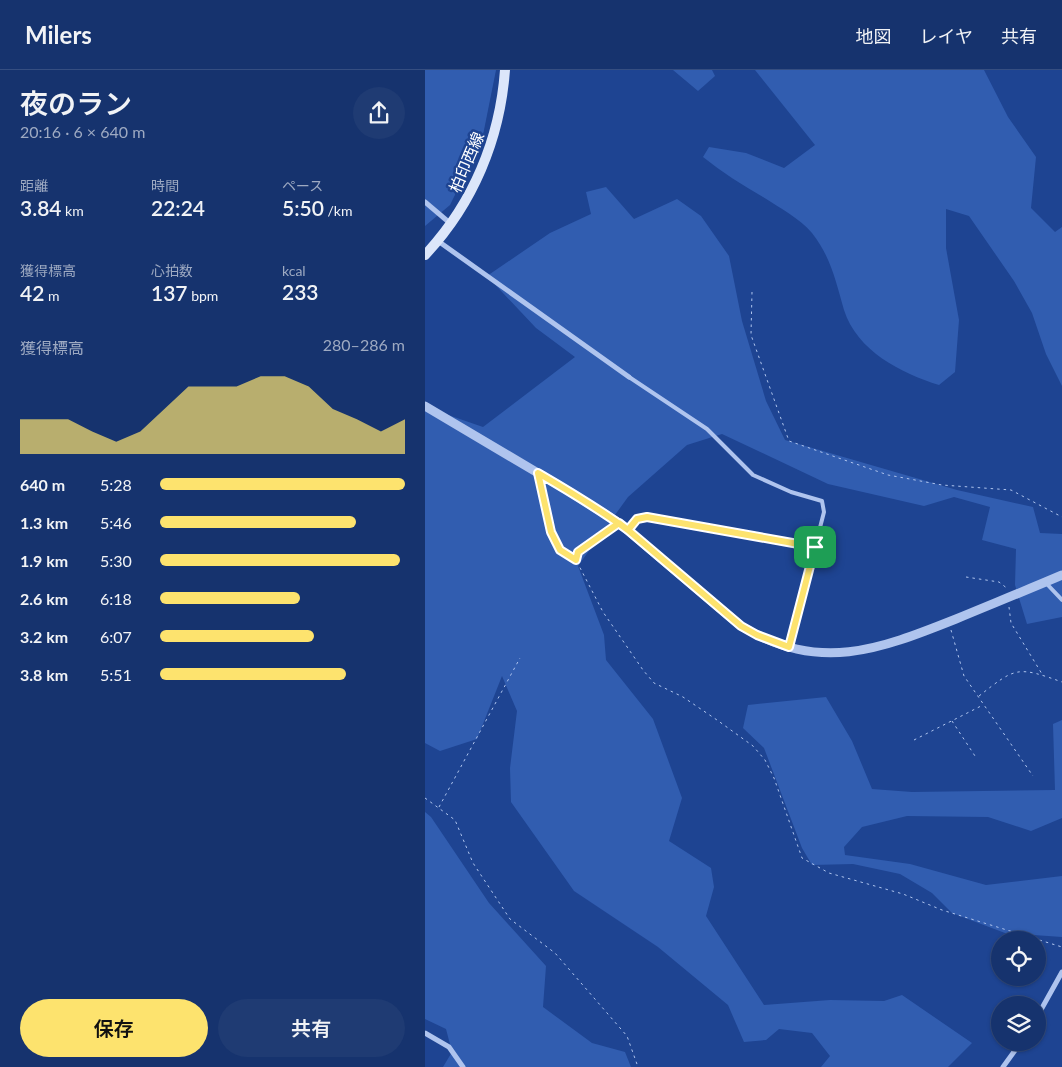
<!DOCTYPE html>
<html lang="ja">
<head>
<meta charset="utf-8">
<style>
	:root { --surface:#16336e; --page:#1f3b73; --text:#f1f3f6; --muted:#9eaac2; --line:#354e81; --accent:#fde36e }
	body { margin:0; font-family:Lato,"Noto Sans JP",sans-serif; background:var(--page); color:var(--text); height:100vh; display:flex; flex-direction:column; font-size:19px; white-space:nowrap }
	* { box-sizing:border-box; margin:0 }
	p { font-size:16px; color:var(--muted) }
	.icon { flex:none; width:28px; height:28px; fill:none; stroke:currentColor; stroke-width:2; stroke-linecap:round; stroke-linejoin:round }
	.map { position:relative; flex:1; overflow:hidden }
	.details { display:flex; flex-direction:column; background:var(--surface); width:425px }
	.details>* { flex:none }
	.controls { position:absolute; left:566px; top:861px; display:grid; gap:10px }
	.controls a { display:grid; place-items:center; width:55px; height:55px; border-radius:50%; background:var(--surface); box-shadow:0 1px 4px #0004,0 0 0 1px var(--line); font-size:25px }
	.pin { position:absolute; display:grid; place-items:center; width:42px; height:42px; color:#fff; margin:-21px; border-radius:10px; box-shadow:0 2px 8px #0006 }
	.round { display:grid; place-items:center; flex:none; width:52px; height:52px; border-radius:26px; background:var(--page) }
	.head { display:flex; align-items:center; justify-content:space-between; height:85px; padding:0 20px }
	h1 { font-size:28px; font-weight:600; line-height:38px }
	.stats { display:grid; grid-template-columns:repeat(3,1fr); gap:8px; height:85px; padding:5px 20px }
	.stats div { display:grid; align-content:center }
	.stats b { font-size:21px; font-weight:600 }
	.stats small { font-size:14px; font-weight:400 }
	.stats p { font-size:14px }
	.chart { height:140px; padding:10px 20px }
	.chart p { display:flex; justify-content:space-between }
	.chart svg { width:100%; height:90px; margin-top:5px; fill:var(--accent); opacity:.7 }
	.cta { display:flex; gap:10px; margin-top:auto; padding:10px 20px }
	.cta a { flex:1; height:58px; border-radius:30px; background:var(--accent); color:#111; font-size:20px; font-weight:600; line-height:58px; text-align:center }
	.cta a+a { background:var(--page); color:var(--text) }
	ul { padding:0 20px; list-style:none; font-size:16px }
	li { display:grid; grid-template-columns:80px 60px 1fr; align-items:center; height:38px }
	li i { height:12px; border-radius:6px; background:var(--accent) }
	header { display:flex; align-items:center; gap:30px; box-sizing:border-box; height:70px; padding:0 25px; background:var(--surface); border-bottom:1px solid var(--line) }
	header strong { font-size:24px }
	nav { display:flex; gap:28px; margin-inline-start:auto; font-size:18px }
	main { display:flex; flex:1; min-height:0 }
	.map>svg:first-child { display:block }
</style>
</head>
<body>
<header>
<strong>Milers</strong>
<nav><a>地図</a><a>レイヤ</a><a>共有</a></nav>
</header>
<main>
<section class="details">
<div class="head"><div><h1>夜のラン</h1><p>20:16 · 6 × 640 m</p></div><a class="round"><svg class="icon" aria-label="share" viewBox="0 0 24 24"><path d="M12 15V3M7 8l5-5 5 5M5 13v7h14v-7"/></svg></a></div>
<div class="stats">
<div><p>距離</p><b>3.84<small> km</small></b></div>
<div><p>時間</p><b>22:24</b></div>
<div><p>ペース</p><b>5:50<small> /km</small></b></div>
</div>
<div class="stats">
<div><p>獲得標高</p><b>42<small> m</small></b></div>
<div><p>心拍数</p><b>137<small> bpm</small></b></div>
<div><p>kcal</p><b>233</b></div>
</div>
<div class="chart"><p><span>獲得標高</span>280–286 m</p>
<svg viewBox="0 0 160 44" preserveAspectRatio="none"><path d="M0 44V27L10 27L20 27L30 33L40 38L50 33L60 22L70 11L80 11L90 11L100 6L110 6L120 11L130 22L140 27L150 33L160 27V44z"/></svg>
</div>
<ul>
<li><b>640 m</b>5:28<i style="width:100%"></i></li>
<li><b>1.3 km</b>5:46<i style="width:80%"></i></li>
<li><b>1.9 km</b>5:30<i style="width:98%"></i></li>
<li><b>2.6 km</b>6:18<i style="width:57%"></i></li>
<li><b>3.2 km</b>6:07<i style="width:63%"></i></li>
<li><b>3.8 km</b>5:51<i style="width:76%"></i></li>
</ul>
<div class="cta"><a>保存</a><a>共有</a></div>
</section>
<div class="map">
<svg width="637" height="997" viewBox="0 0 637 997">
	<rect width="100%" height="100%" fill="#1e4492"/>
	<!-- green -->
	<g fill="#315db0">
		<path d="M0,0H71L57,70L25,135L0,156Z"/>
		<path d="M248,0H287L290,6L273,21Z"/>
		<path d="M330,0H559L583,47L611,87L606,138L630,162L637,157V316L621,284L607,243L589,211L544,146L521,139V178L534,250L530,302L514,315C476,303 432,281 419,240C411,212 406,187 387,163C374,148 355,138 338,127C317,115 297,102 278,87L284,77L321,83L359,98L390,75Z"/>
		<path d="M181,117L209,149L252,129L276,146L304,186L317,251L341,331L360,370L532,420L608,437L615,463L637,464V547L602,554L590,515L591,479L557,470L565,437L529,427L499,436L403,414L297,364L262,375L203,427L153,496L179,565L181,590L228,649L257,728L244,771L286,798L289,817L281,846L339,935L405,930L459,931L477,925L547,973L523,997H396L405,986L387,963L354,959L341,970L319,972L303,935L233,877L149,821L86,732L85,698L92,641L77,606L52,669L15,681L0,673V337L58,357L150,287L111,258L62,206L125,163L166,144L161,122Z"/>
		<path d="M401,627L427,671L447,719L487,722L630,720L628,654L637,650V748L606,761L563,747L482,746L437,757L419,777L420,785L485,794L561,815L637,806V867L580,863L527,843L507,823L475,804L428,794L387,795L377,778L339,678L318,658L323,635Z"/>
		<path d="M0,742L6,747L64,833L121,896L118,937L167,973L200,982L206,997H18L27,982L21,959L0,949Z"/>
	</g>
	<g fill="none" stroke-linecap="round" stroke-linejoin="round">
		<!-- path -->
		<g stroke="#afc4ee" stroke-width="1" stroke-dasharray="2.5 4" stroke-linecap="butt">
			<path d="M327,222L326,265L364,371L463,405L517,415L586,420L637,447"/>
			<path d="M116,416L126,462L135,480L151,490"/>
			<path d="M187,458L153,482L151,490L178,542L218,600L229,613L258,627L292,650L328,676L340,690L349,708L377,788L404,803L478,824L517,840L637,877"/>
			<path d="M541,507L574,512L583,519"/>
			<path d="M584,537L586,553L617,604"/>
			<path d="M526,560L539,606L608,706"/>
			<path d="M554,626C591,597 592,596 637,612"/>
			<path d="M527,651L550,686"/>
			<path d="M489,670L558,635"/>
			<path d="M0,728L30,750L48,793L85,849L130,883L202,966L213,997"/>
			<path d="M14,737L95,588"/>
		</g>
		<!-- service -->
		<g stroke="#afc4ee" stroke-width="4">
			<path d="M204,307L282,359L328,405L366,422L397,431L399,442L390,477"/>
			<path d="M620,512L637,530"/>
		</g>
		<!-- minor -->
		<g stroke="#afc4ee" stroke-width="5">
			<path d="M0,132L26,154"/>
			<path d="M13,171L204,307"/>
			<path d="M203,460L212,449L221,447L390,477L364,577"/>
			<path d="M612,947L637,902"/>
			<path d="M0,963L24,977L38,997"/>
			<path d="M578,997L596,972"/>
		</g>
		<!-- tertiary -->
		<path stroke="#afc4ee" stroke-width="9" d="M0,336L145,422L194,453L316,556C395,603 453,580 531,549C567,534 602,520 637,505"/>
		<!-- secondary -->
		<path stroke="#dce6fa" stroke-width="10" d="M0,185C48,134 75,69 80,0"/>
	</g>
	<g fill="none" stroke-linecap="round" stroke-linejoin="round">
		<!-- route casing -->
		<g stroke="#fff" stroke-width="10">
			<path id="route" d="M390,477L222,447L212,449L203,460L194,453L153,482L151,490L135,480L126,462L113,403C144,421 174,439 203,460L316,556L332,565L364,577L390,477"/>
		</g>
		<!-- route -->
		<use href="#route" stroke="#fde36e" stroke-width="6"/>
	</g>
	<g text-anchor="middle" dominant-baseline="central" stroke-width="5" stroke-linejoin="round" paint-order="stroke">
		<!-- street labels -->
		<g font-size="16" fill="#fff" stroke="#1e4492">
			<text transform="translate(41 92) rotate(-67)">柏印西線</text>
		</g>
	</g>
</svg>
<div class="controls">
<a><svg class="icon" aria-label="locate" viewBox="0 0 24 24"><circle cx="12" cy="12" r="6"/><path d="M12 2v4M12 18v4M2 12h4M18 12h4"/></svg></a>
<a><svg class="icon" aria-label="layers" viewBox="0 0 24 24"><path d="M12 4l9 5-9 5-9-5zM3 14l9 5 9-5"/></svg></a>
</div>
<div class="pin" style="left:390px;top:477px;background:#1e9e55"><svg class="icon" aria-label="arrive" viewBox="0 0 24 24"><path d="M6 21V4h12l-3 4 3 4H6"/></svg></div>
</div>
</main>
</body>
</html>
